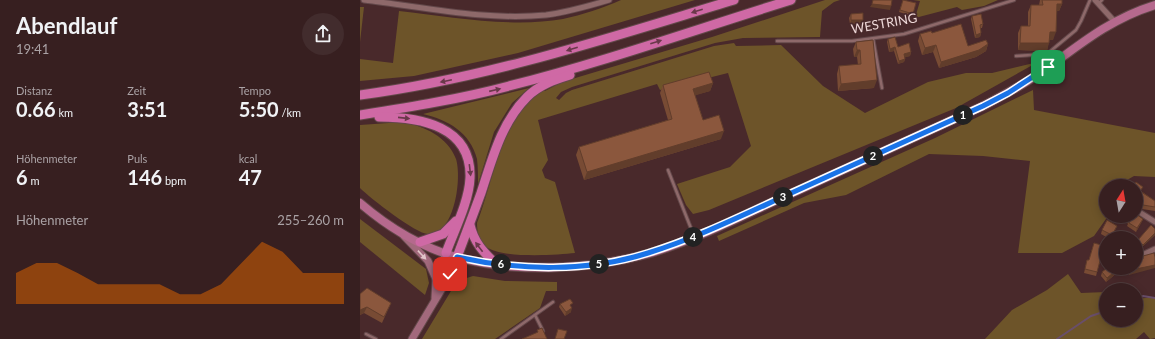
<!DOCTYPE html>
<html lang="de">
<head>
<meta charset="utf-8">
<style>
	:root { --surface:#371f20; --page:#422c2d; --text:#f1f3f6; --muted:#aaa2a5; --line:#513d3e; --accent:#b45309 }
	body { margin:0; font-family:Lato,sans-serif; background:var(--page); color:var(--text); height:100vh; display:flex; flex-direction:column; font-size:15px; white-space:nowrap }
	* { box-sizing:border-box; margin:0 }
	p { font-size:13px; color:var(--muted) }
	.icon { flex:none; width:22px; height:22px; fill:none; stroke:currentColor; stroke-width:2; stroke-linecap:round; stroke-linejoin:round }
	.map { position:relative; flex:1; overflow:hidden }
	.side { display:flex; flex-direction:column; background:var(--surface); width:360px }
	.side>* { flex:none }
	.needle { width:26px; rotate:11deg }
	.buttons { position:absolute; left:739px; top:179px; display:grid; gap:8px }
	.buttons a { display:grid; place-items:center; width:44px; height:44px; border-radius:50%; background:var(--surface); box-shadow:0 2px 10px #0003,0 0 0 1px var(--line); font-size:20px }
	.pin { position:absolute; display:grid; place-items:center; width:34px; height:34px; color:#fff; margin:-17px; border-radius:8px; box-shadow:0 2px 6px #0006 }
	.km { position:absolute; width:20px; height:20px; margin:-10px; border-radius:50%; background:#222; color:#fff; font-size:11px; line-height:20px; text-align:center }
	.round { display:grid; place-items:center; flex:none; width:42px; height:42px; border-radius:21px; background:var(--page) }
	.overview { display:flex; align-items:center; justify-content:space-between; height:68px; padding:0 16px }
	h1 { font-size:22px; font-weight:700; line-height:30px }
	.figures { display:grid; grid-template-columns:repeat(3,1fr); gap:6px; height:68px; padding:4px 16px }
	.figures div { display:grid; align-content:center }
	.figures b { font-size:20px; font-weight:700 }
	.figures small { font-size:11px; font-weight:400 }
	.figures p { font-size:11px }
	.chart { height:112px; padding:8px 16px }
	.chart p { display:flex; justify-content:space-between }
	.chart svg { width:100%; height:72px; margin-top:4px; fill:var(--accent); opacity:.7 }
	main { display:flex; flex:1; min-height:0 }
	.map>svg:first-child { display:block }
</style>
</head>
<body>
<main>
<section class="side">
<div class="overview"><div><h1>Abendlauf</h1><p>19:41</p></div><a class="round"><svg class="icon" aria-label="share" viewBox="0 0 24 24"><path d="M12 15V3M7 8l5-5 5 5M5 13v7h14v-7"/></svg></a></div>
<div class="figures">
<div><p>Distanz</p><b>0.66<small> km</small></b></div>
<div><p>Zeit</p><b>3:51</b></div>
<div><p>Tempo</p><b>5:50<small> /km</small></b></div>
</div>
<div class="figures">
<div><p>Höhenmeter</p><b>6<small> m</small></b></div>
<div><p>Puls</p><b>146<small> bpm</small></b></div>
<div><p>kcal</p><b>47</b></div>
</div>
<div class="chart"><p><span>Höhenmeter</span>255–260 m</p>
<svg viewBox="0 0 160 44" preserveAspectRatio="none"><path d="M0 44V25L10 19L20 19L30 25L40 32L50 32L60 32L70 32L80 38L90 38L100 32L110 19L120 6L130 12L140 25L150 25L160 25V44z"/></svg>
</div>
</section>
<div class="map">
<svg width="795" height="339" viewBox="0 0 795 339">
	<rect width="100%" height="100%" fill="#49292b"/>
	<!-- green -->
	<g fill="#6d5429">
		<path d="M261,0H335L158,53L54,76L0,81V59L33,63L39,11C90,17 153,28 203,19C222,15 243,8 261,0Z"/>
		<path d="M465,0H480L474,2L462,11L460,37L383,38L355,43L212,87L201,92L196,98L199,100L206,93L212,90L354,46L374,43L376,46L421,45L463,86L505,113L568,82L606,73H632L678,62L596,108L349,210L333,214L326,205L317,184L370,167L391,146L368,73L300,90L297,84L178,120L188,160L182,170L185,178L195,182L215,253C196,255 140,259 125,246C119,240 117,232 117,223C130,191 142,124 167,101C172,97 177,94 182,90L185,91L202,82L352,37Z"/>
		<path d="M553,0H638L624,6L602,10L597,7L555,18L560,1Z"/>
		<path d="M0,7H4L0,42Z"/>
		<path d="M169,88L152,103L134,132L118,184C118,176 118,167 117,159C110,132 88,120 63,114Z"/>
		<path d="M673,90L674,110L795,133V177L774,176L760,184V186H746V216H748L734,236L702,253H658L670,161L623,156L569,154L486,195L444,203L359,241L357,236L575,138Z"/>
		<path d="M43,122C64,126 88,137 96,159C102,178 95,235 68,234C56,234 10,198 0,188V125Z"/>
		<path d="M0,219L66,269L69,283L65,295L0,242Z"/>
		<path d="M708,274L721,293L746,292V320H776V299L795,297V338L790,339L784,332L776,339H625L652,310L687,290Z"/>
		<path d="M113,276L145,281L197,282V291H186L180,308L135,339H62L97,281Z"/>
	</g>
	<g fill="none" stroke-linecap="round" stroke-linejoin="round">
		<!-- stream -->
		<g stroke="#694e6a" stroke-width="2">
			<path d="M776,300L783,296L795,298"/>
			<path d="M697,339L731,316L746,311"/>
		</g>
		<!-- service casing -->
		<g stroke="#63484a" stroke-width="4.5">
			<g id="service">
				<path d="M739,3L742,0"/>
				<path d="M513,39L522,88"/>
				<path d="M417,41H492L544,34L654,0"/>
				<path d="M656,56L687,54L716,30L721,21L730,0"/>
				<path d="M308,170L334,236"/>
				<path d="M175,315L183,331"/>
				<path d="M6,334L16,339"/>
				<path d="M141,339L193,302"/>
			</g>
		</g>
		<!-- minor casing -->
		<g stroke="#63484a" stroke-width="7">
			<g id="minor">
				<path d="M4,0C64,7 126,21 186,15C208,12 229,6 249,0"/>
				<path d="M735,0L755,22"/>
				<path d="M776,210L795,222"/>
				<path d="M776,258L795,249"/>
			</g>
		</g>
		<!-- secondary casing -->
		<g stroke="#63484a" stroke-width="9">
			<g id="secondary">
				<path d="M44,236L68,261L76,279"/>
				<path d="M75,298L76,279L86,253"/>
				<path d="M52,339L86,282L97,257"/>
			</g>
		</g>
		<!-- primary casing -->
		<g stroke="#63484a" stroke-width="10">
			<path id="primary" d="M0,203C28,227 61,247 96,257C155,273 229,270 287,254C339,239 389,212 439,190C500,162 561,134 623,106C646,94 668,82 689,67C724,41 753,18 795,5"/>
		</g>
		<!-- motorway casing -->
		<g stroke="#63484a" stroke-width="11">
			<g id="motorway">
				<path d="M0,95C128,78 251,37 374,0"/>
				<path d="M0,115C50,107 100,99 149,86C244,62 337,29 431,0"/>
				<path d="M19,117C60,117 112,126 110,178C109,202 94,231 86,253"/>
				<path d="M110,225C114,242 123,252 136,264"/>
				<path d="M60,242L83,234L96,221"/>
				<path d="M97,257C105,236 113,215 121,193C132,160 141,123 167,97C179,85 194,80 210,75"/>
			</g>
		</g>
		<!-- service -->
		<use href="#service" stroke="#8e696a" stroke-width="2.5"/>
		<!-- minor -->
		<use href="#minor" stroke="#8e696a" stroke-width="5"/>
		<!-- secondary -->
		<use href="#secondary" stroke="#a2697c" stroke-width="7"/>
		<!-- primary -->
		<use href="#primary" stroke="#b5698d" stroke-width="8"/>
		<!-- motorway -->
		<use href="#motorway" stroke="#cf69a5" stroke-width="9"/>
	</g>
	<!-- wall -->
	<g fill="#784b34">
		<path d="M543,0L556,3L552,16L539,12Z"/>
		<path d="M680,0H702V4L699,11H697L693,40H689L687,51L658,50V33L661,26H668V12L671,5H679Z"/>
		<path d="M491,14L502,23L490,24L489,18Z"/>
		<path d="M612,16L623,24L622,28H621V33L620,37L615,38L611,19Z"/>
		<path d="M572,33L608,46L628,44L626,51L616,57L579,68L573,52L562,55L558,41L560,34Z"/>
		<path d="M528,39L538,47L551,52L550,56L545,57V59L544,62L538,64L534,51L529,52L527,42Z"/>
		<path d="M496,42L514,88L478,91L477,74L479,66L498,65L497,57H494L493,49Z"/>
		<path d="M353,83L350,91L335,95L343,120L361,139L224,180L216,155L219,147L308,120L300,93L303,85Z"/>
		<path d="M776,186L781,191L795,201V211L782,209L779,203L776,201Z"/>
		<path d="M758,216H776L783,219L781,223L776,232L767,226L768,224L764,219Z"/>
		<path d="M757,226L751,238H748L741,234L742,230Z"/>
		<path d="M795,229V235L781,248L777,243L778,240Z"/>
		<path d="M734,243L746,250V263L740,261L736,276L724,273L727,260H729Z"/>
		<path d="M783,256L795,257L769,275L768,268H776Z"/>
		<path d="M742,272H758L746,282L741,276Z"/>
		<path d="M0,294L31,303L22,323L4,313L0,315Z"/>
		<path d="M200,304L211,312L205,316L199,307Z"/>
	</g>
	<!-- shaded-wall -->
	<g fill="#613d2b">
		<path d="M512,4L531,6L530,10L510,7Z"/>
		<path d="M697,4H702L699,11H694Z"/>
		<path d="M491,20H503L502,23L490,24Z"/>
		<path d="M690,32H696L693,40H687Z"/>
		<path d="M621,33L620,37L615,38L616,35Z"/>
		<path d="M660,43H689L687,51L658,50Z"/>
		<path d="M628,44L626,51L616,57L579,68L581,62Z"/>
		<path d="M576,45L573,52L562,55L565,48Z"/>
		<path d="M535,47L534,51L529,52L530,49Z"/>
		<path d="M497,50H500L497,57H494Z"/>
		<path d="M551,52L550,56L543,58L544,54Z"/>
		<path d="M545,59L544,62L538,64L539,61Z"/>
		<path d="M517,80L514,88L478,91L481,84Z"/>
		<path d="M353,83L350,91L330,97L333,89Z"/>
		<path d="M364,131L361,139L224,180L227,172Z"/>
		<path d="M783,219L781,223L776,232L777,228Z"/>
		<path d="M795,233V235L781,248L783,245Z"/>
		<path d="M795,265V268L769,275L771,270Z"/>
		<path d="M759,268L758,272L746,282L747,278Z"/>
		<path d="M7,307L4,313L0,315V310Z"/>
		<path d="M212,308L211,312L205,316L206,312Z"/>
	</g>
	<!-- building -->
	<g fill="#8b573d" stroke="#613d2b">
		<path d="M513,0H532L531,6L512,4Z"/>
		<path d="M543,0L556,3L553,14L540,10Z"/>
		<path d="M682,0H702V4H697L696,32H690L689,43H660L661,26H670L671,5H683Z"/>
		<path d="M503,13V20H491V14Z"/>
		<path d="M621,14L623,24L620,25L621,33L616,35L612,16Z"/>
		<path d="M601,24L608,46L626,40L628,44L619,50L581,62L576,45L565,48L560,34L571,31L572,33Z"/>
		<path d="M535,37L538,47L549,43L551,52L544,54L545,59L539,61L535,47L530,49L528,39Z"/>
		<path d="M513,40L517,80L481,84L479,66L501,64L500,50H497L496,42Z"/>
		<path d="M349,72L353,83L333,89L343,120L359,115L364,131L227,172L219,147L312,119L303,85Z"/>
		<path d="M776,182L783,187L780,191L795,201V207L783,205L780,199L776,196V186H773Z"/>
		<path d="M776,214L783,219L777,228L769,223L770,220L766,216H776Z"/>
		<path d="M747,220L757,226L752,235L742,230Z"/>
		<path d="M791,225L795,229V233L783,245L778,240Z"/>
		<path d="M734,243L745,246L744,250H746V258L741,257L737,272L725,269L727,260H729Z"/>
		<path d="M794,253L795,257V265L771,270L770,268H776V260L783,259V256Z"/>
		<path d="M747,268H759L747,278L742,272Z"/>
		<path d="M7,288L31,303L24,317L7,307L0,310V294Z"/>
		<path d="M210,299L213,303L210,305L212,308L206,312L200,304Z"/>
		<path d="M182,328L187,339H162L178,332L177,330Z"/>
		<path d="M198,329L207,331L204,339H195Z"/>
	</g>
	<!-- one-way arrows -->
	<defs><path id="oneway-solid" d="M-6-.8H1V-3.2L6.5 0L1 3.2V.8H-6Z"/></defs>
	<g fill="#6a394a">
		<use href="#oneway-solid" transform="translate(337 11) rotate(163)"/>
		<use href="#oneway-solid" transform="translate(296 42) rotate(-18)"/>
		<use href="#oneway-solid" transform="translate(212 49) rotate(163)"/>
		<use href="#oneway-solid" transform="translate(86 81) rotate(168)"/>
		<use href="#oneway-solid" transform="translate(135 90) rotate(-13)"/>
		<use href="#oneway-solid" transform="translate(44 118) rotate(6)"/>
		<use href="#oneway-solid" transform="translate(110 170) rotate(83)"/>
		<use href="#oneway-solid" transform="translate(119 247) rotate(-127)"/>
	</g>
	<use fill="#e2c6c9" href="#oneway-solid" transform="translate(62 255) rotate(47)"/>
	<g fill="none" stroke-linecap="round" stroke-linejoin="round">
		<!-- route casing -->
		<g stroke="#fff" stroke-width="8">
			<path id="route" d="M90,274L97,257C159,271 228,272 288,253C340,237 389,212 438,190C500,162 561,134 623,106L648,93L688,67"/>
		</g>
		<!-- route -->
		<use href="#route" stroke="#1a73e8" stroke-width="5"/>
	</g>
	<g text-anchor="middle" dominant-baseline="central" stroke-width="3.5" stroke-linejoin="round" paint-order="stroke">
		<!-- street labels -->
		<g font-size="13" fill="#edd7d7" stroke="#49292b">
			<text transform="translate(524 23) rotate(-10)">WESTRING</text>
		</g>
	</g>
</svg>
<div class="buttons">
<a><svg class="needle" viewBox="-14 -14 28 28"><path d="M0-13l5 13h-10z" fill="#e53935"/><path d="M0 13l5-13h-10z" fill="#aaa2a5"/></svg></a>
<a>+</a>
<a>−</a>
</div>
<div class="pin" style="left:688px;top:67px;background:#1e9e55"><svg class="icon" aria-label="arrive" viewBox="0 0 24 24"><path d="M6 21V4h12l-3 4 3 4H6"/></svg></div>
<div class="pin" style="left:90px;top:274px;background:#d93025"><svg class="icon" aria-label="check" viewBox="0 0 24 24"><path d="M5 12l5 5 9-10"/></svg></div>
<b class="km" style="left:603px;top:115px">1</b>
<b class="km" style="left:513px;top:156px">2</b>
<b class="km" style="left:423px;top:197px">3</b>
<b class="km" style="left:333px;top:237px">4</b>
<b class="km" style="left:239px;top:264px">5</b>
<b class="km" style="left:141px;top:264px">6</b>
</div>
</main>
</body>
</html>
